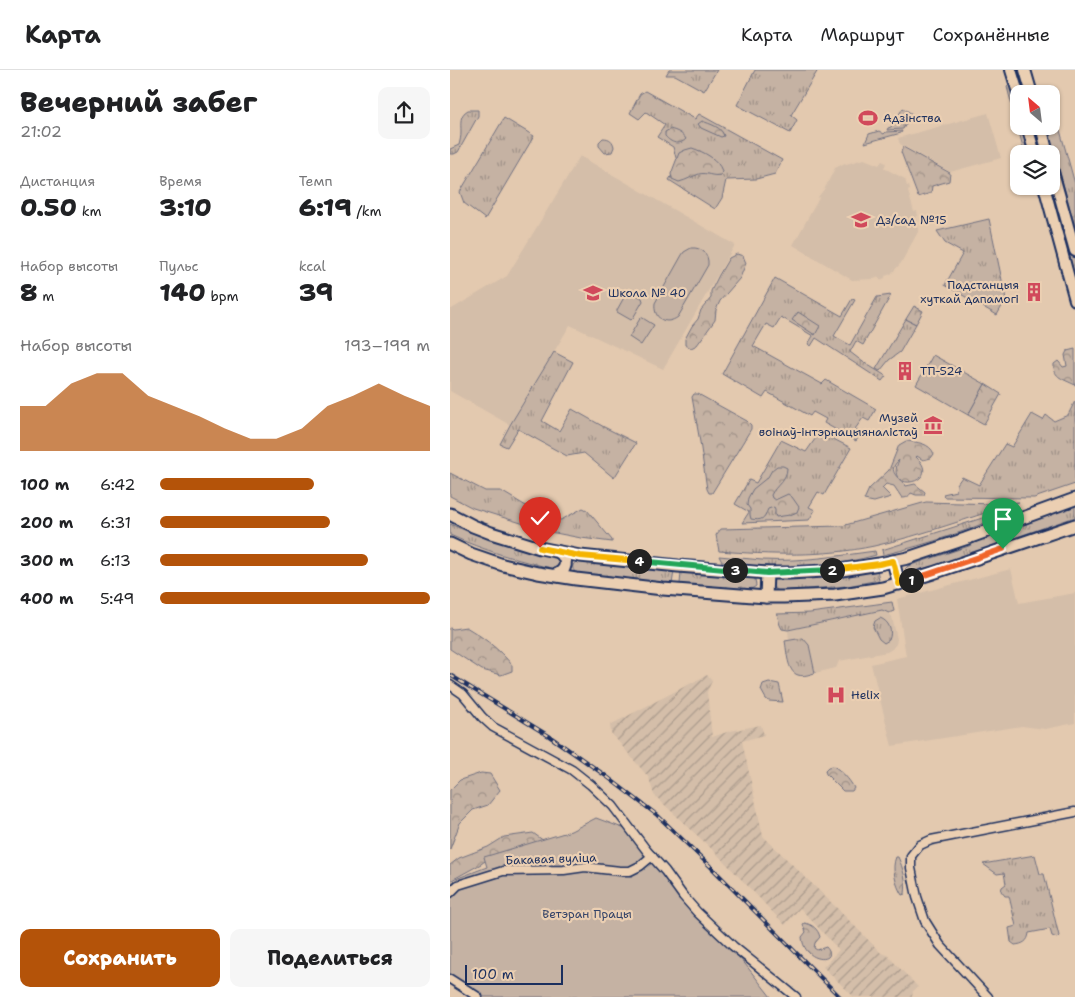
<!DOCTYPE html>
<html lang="ru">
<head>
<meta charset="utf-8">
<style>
	:root { --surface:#fff; --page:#f6f6f6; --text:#202124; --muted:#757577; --line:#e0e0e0; --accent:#b45309 }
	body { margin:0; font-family:"Shantell Sans",sans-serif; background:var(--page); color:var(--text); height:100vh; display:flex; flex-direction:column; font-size:19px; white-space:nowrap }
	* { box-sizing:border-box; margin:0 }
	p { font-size:16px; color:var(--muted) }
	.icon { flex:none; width:28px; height:28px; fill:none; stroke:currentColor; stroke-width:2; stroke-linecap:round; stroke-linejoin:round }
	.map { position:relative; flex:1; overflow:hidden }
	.details { display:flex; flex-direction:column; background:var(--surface); width:450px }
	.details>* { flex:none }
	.needle { width:32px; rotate:332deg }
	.buttons { position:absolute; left:560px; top:15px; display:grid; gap:10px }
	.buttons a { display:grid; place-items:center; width:50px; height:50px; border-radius:10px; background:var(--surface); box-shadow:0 1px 4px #0004; font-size:25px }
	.scale { position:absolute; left:15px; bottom:12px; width:98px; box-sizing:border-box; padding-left:5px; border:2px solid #1b2f5e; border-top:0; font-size:14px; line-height:18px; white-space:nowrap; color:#1b2f5e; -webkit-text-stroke:4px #ebcfb2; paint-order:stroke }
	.pin { position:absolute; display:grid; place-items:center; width:42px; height:42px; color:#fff; margin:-51px -21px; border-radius:50% 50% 50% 0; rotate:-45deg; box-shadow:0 0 5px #0007 }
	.pin .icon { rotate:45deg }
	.km { position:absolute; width:25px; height:25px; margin:-12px; border-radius:50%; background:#222; color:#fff; font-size:14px; line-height:25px; text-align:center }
	.round { display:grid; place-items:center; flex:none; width:52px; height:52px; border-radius:10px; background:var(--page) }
	.headline { display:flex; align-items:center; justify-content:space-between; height:85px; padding:0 20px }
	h1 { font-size:28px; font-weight:800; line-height:38px }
	.stats { display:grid; grid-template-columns:repeat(3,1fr); gap:8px; height:85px; padding:5px 20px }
	.stats div { display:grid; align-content:center }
	.stats b { font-size:25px; font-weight:800 }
	.stats small { font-size:14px; font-weight:400 }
	.stats p { font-size:14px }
	.chart { height:140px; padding:10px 20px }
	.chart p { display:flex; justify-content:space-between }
	.chart svg { width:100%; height:90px; margin-top:5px; fill:var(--accent); opacity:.7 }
	.cta { display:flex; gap:10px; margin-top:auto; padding:10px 20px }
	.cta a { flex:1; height:58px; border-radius:10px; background:var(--accent); color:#fff; font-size:20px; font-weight:800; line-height:58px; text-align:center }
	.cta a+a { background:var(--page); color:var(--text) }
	ul { padding:0 20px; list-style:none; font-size:16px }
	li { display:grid; grid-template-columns:80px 60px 1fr; align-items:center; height:38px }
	li i { height:12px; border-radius:6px; background:var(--accent) }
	header { display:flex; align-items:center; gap:30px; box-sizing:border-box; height:70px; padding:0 25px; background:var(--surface); border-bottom:1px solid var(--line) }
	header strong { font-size:24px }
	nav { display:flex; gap:28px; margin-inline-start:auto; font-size:18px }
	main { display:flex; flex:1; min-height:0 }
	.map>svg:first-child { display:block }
</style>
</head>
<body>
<header>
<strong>Карта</strong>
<nav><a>Карта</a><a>Маршрут</a><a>Сохранённые</a></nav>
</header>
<main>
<section class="details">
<div class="headline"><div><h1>Вечерний забег</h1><p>21:02</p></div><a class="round"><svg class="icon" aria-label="share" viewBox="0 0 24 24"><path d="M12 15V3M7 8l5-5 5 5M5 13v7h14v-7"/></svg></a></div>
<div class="stats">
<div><p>Дистанция</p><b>0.50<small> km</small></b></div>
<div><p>Время</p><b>3:10</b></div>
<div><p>Темп</p><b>6:19<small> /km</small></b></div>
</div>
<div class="stats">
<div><p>Набор высоты</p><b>8<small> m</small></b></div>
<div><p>Пульс</p><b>140<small> bpm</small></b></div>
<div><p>kcal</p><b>39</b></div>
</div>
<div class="chart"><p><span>Набор высоты</span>193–199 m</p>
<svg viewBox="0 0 160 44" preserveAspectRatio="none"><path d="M0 44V22L10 22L20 11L30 6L40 6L50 17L60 22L70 27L80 33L90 38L100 38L110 33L120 22L130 17L140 11L150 17L160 22V44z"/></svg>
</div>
<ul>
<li><b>100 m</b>6:42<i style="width:57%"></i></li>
<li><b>200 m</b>6:31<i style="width:63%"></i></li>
<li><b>300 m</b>6:13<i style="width:77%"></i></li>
<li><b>400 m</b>5:49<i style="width:100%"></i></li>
</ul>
<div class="cta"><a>Сохранить</a><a>Поделиться</a></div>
</section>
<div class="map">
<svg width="625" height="927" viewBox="0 0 625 927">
	<defs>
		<pattern id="industrial-furrows" width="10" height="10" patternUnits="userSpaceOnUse" patternTransform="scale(1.25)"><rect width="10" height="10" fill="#d4bea9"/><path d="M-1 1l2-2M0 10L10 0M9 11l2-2" fill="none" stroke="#ab9b8d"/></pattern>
		<pattern id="grass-tufts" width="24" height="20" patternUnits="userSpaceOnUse" patternTransform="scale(1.25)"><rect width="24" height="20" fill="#c5b2a3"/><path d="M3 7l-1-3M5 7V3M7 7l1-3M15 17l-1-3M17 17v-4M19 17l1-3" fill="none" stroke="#9f9188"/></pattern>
		<pattern id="forest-crowns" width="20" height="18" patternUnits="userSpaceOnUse" patternTransform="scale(1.25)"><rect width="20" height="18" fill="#c5b2a3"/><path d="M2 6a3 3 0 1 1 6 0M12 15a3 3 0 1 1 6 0" fill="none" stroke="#9f9188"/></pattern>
	</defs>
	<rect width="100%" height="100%" fill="#e3c9af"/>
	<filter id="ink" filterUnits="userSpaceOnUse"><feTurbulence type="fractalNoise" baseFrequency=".02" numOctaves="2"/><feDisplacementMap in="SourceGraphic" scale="10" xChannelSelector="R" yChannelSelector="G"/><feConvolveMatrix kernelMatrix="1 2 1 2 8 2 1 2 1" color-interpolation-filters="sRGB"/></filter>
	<g filter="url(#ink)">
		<!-- built -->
		<g fill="#d4bea9">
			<path d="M538,43L551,88L500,102L450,74L448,68Z"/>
			<path d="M130,86L285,175L213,299L120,255L60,355L0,321V240L57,206Z"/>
			<path d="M414,89L429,95L432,91L436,93L434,98L455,109L457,116L459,115L460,120L458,121L464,142L467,141L468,146L465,147L469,160L451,193L441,204L435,206V208L430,210L429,207L424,209L402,210L343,175L369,128L368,127L375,118L385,98L395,93L396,94Z"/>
			<path d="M561,499L569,533L625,523V653L595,659L572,656L442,676L421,594L456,586L447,529Z"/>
			<path d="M432,540L439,543L442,547L447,569L446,574L442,579L437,582L389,591L386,598L365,603L359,575L348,569L339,570L338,560Z"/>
		</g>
		<!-- industrial -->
		<path fill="url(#industrial-furrows)" d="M257,605L262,611L257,622L262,667L280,661L311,655L314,665L292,671L313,766L391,842L431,883L437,885L468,917L463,921L462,927H404L373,897L389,880L350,838L335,855L266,783L204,725L199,708L161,663L160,655Z"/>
		<!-- grass -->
		<g fill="url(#grass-tufts)" stroke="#707080">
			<path d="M219,0H267L254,21L225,5H216Z"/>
			<path d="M305,0H368L341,45L347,50L340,63L287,35Z"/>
			<path d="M560,14L569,48V56H571L577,78L573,77L557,17Z"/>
			<path d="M195,21L245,49L249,44L332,90L325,104L306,109L276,110L272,128L265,139L219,110L228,95L223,77L207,67L215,55L196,42L189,49L180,43L190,24Z"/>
			<path d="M601,28L625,114V157L597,56H601Z"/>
			<path d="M453,38L462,44L453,59L437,60L438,58L441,57Z"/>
			<path d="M18,40H28V46L8,82L4,84H0V79L9,75C10,71 11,67 11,62C11,53 9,45 18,40Z"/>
			<path d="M54,48L84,66L35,149L14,133L10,122Z"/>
			<path d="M429,61L434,64L436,62L452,61L451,63L415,73L419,64Z"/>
			<path d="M153,68C160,68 163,71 164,77L162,82L155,83L149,76V72Z"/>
			<path d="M609,144H612L613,146L625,190V219L607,145Z"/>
			<path d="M539,149L556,229L547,245L495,215L513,183L495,173L487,161Z"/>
			<path d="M325,208L392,246L402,229L405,230L384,266L400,275L427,227L441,225L413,275L406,271L400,282L413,292L436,306L432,311L366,268L361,276L358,274L363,266L331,247L324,258L316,254L303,276L372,314L376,310L426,339L419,351L413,348L405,359L411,363L406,371L374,353L376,349L363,342L360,346L317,322L313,328L272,304Z"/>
			<path d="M456,249L466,254L450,282L439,290L430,301L426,299Z"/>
			<path d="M104,282L123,292L92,351L109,361L122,339L154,357L186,373L164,408L134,383L117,386L68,359L57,377L50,374L60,355Z"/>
			<path d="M625,331V414L584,428L494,427L493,424L506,421L507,414L512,407L529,415L555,374L562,377L582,344L593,350L596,345L604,351L618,345Z"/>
			<path d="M370,362L401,378L374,425L368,422L359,437L365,440L359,450L292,453L299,442L285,434L299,410L306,413L331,370L356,382Z"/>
			<path d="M0,403L35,421H51L96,448L111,450L133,438L137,440L162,470V472L131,468L100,462L23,438L0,426Z"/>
			<path d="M476,432L546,434L569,432C521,447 473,465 424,476C373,487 320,485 269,481L266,465L271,459L392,456Z"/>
			<path d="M625,436V447L461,503L457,504L455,499L458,496L519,476L541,464Z"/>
			<path d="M568,438C525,459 479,474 433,485L432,480L545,444Z"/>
			<path d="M0,454C35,469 71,479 108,488L112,491V497L105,499C67,490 35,481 0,465Z"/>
			<path d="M425,481L426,485C391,495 352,498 315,496C300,496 286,494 272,492L269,486C283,487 298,489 312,490C350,492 388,486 425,481Z"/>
			<path d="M127,491L224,501L222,514L126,503C121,498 122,495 127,491Z"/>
			<path d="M427,499L429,510L397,516L330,521L324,519L321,514L322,510L326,509Z"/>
			<path d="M231,502L301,507L305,509L306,516L303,518L298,519L230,514Z"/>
			<path d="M442,532L444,541L439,543L432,540L338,560L332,559L330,555L327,544L360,543Z"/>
			<path d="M430,548C439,551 443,561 439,570L434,573L429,569L423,557L425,551Z"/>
			<path d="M353,568L359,575L365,603C360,604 354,607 348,605C337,602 337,581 335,571Z"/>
			<path d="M319,612L329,614L333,632L319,631L316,629L311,620L313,614Z"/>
			<path d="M585,785L590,804H594L609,866L607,868L602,866L600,859L579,863C578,872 573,874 565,875L561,872L559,858L566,856L559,826H555L551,821L552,817L556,814L554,803L547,804L533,794Z"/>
		</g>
		<!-- forest -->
		<g fill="url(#forest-crowns)" stroke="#707080">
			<path d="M252,51C260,54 272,57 274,66L271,67L251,58L248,54Z"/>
			<path d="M220,59C227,61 232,63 236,69C229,76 221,73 215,66V62Z"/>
			<path d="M453,77L500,103L499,111L482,116L481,123L468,127L451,82Z"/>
			<path d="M242,78C254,82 268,89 272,101L271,105C262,107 257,102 249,104C243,106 237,110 229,112L222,109L221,104L229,83L235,80Z"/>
			<path d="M287,184L293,186L296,193L290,208L270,231L266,240L265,250L255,264L247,275L241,278L235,275V269L242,256L248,249L251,240L261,228V221L269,205L279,188Z"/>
			<path d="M464,236L473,241L466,254L456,249Z"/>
			<path d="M348,242L370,256L365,265L342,250Z"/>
			<path d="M625,279V315C614,309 603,308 604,294L608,291L609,292L613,297L617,296L615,285L617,281Z"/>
			<path d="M535,314L551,324L534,354L518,345Z"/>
			<path d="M244,324H248L297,351L301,355V359L262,423H259L257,419L250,372L242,327Z"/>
			<path d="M456,371C467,372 480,373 484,384L481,388L473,390L467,386L466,387C495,413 432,426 449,390C436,402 449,407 456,416L465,414L475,422L474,425H466L461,423C458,427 457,428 452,428L444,416L436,414L432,418L441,427L424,432L414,430L419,419L439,400L449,375Z"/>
			<path d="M327,396H333L337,398C337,410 326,415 321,425L322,428L325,430L338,424L342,427L349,437L347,442L340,445L326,447L325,444V439L324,437L318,439C314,449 312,451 301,449L300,445V439L297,435L298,428L303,419L318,407L322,400Z"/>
			<path d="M16,557C33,567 49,579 62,595V601L51,605L32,600L0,579V558L3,559Z"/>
			<path d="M383,696C391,700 400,710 404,718L402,721H393L376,704L375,700L378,697Z"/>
			<path d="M31,703L40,704L50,720L38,735L23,740L10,753L0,779V720L10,710Z"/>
			<path d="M83,763L94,771L43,785L31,794L0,811V795L9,788L38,777L54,767Z"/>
			<path d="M446,787H448C453,798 457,811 455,824L452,825C446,816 441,798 446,787Z"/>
			<path d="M354,853C362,854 368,859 370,867L365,873L364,878L367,880L376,877C391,893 354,895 352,867L356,862L353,855Z"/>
		</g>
		<!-- garden -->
		<g fill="#c5b2a3" stroke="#707080">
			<path d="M241,178C252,177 259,184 258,195L228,247C216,256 203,249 205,233L232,185L234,182Z"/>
			<path d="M179,221L192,228L193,231L183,248L181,250L167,242V240L177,222Z"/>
			<path d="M191,247L204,255L191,275L179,267Z"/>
			<path d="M483,285L535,314L518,345L466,315Z"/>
			<path d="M146,748L178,760L205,796L295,894L321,927H20L0,913V814L8,808L37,797L34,787L121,761Z"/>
		</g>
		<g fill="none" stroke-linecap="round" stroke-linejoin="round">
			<!-- street casing -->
			<g stroke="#1b2f5e" stroke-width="11">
				<g id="street">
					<path d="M0,615L13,624L32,647L43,657L122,700L141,715L163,736L197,781L215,801L233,826L247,842L283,876L346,927"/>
					<path d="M0,823L8,815L53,801L114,800L135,797L170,801H180L190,796L202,786"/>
					<path d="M0,909L28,927"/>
					<path d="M538,927L490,875L475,851L467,827L461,798V786L470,775L481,770L625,742"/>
				</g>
			</g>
			<!-- secondary casing -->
			<g stroke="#1b2f5e" stroke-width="14">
				<g id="secondary">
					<path d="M561,0L569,26"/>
					<path d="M575,0L582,24"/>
					<path d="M577,56L585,84"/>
					<path d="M591,56L598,84"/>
					<path d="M601,95L625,181"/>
					<path d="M594,116L625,230"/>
				</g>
			</g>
			<!-- primary casing -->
			<g stroke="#1b2f5e" stroke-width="15">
				<g id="primary">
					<path d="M0,444L23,456L41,463L90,478L130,486L228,496L317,503H339L392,500L429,494L458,488L515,469L625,429"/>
					<path d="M0,474L21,484L53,495L88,503L126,509L213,519L316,527H334L385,525L433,518L483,503L625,455"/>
					<path d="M443,491L449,514"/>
					<path d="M105,505C117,501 119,490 109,482"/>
					<path d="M316,527L317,503"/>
				</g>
			</g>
			<!-- street -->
			<use href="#street" stroke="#ebcfb2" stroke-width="8"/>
			<!-- secondary -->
			<use href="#secondary" stroke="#ebcfb2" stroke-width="10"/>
			<!-- primary -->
			<use href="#primary" stroke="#ebcfb2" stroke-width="11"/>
			<!-- rail casing -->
			<g stroke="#1b2f5e" stroke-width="4">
				<path id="rail" d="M0,605L99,666L156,706L207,745L261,797L390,927"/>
			</g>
			<!-- rail -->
			<use href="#rail" stroke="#ebcfb2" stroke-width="2" stroke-dasharray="5.5" stroke-linecap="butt"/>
		</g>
	</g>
	<g fill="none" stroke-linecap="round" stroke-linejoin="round" filter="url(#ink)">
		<!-- split-1 casing -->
		<g stroke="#fff" stroke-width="10">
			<path id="split-1" d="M461,510L553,479"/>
		</g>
		<!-- split-2 casing -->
		<g stroke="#fff" stroke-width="10">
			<path id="split-2" d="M382,500L429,494L443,491L449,514L461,510"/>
		</g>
		<!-- split-3 casing -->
		<g stroke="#fff" stroke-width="10">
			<path id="split-3" d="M285,500L317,503L382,500"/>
		</g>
		<!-- split-4 casing -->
		<g stroke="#fff" stroke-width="10">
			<path id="split-4" d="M189,491L285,500"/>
		</g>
		<!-- split-5 casing -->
		<g stroke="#fff" stroke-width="10">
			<path id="split-5" d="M90,478L130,486L189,491"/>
		</g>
		<!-- split-1 -->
		<use href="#split-1" stroke="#f0652b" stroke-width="6"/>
		<!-- split-2 -->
		<use href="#split-2" stroke="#f5b400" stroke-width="6"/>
		<!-- split-3 -->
		<use href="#split-3" stroke="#22a559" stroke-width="6"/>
		<!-- split-4 -->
		<use href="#split-4" stroke="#22a559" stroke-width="6"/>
		<!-- split-5 -->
		<use href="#split-5" stroke="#f5b400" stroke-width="6"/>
	</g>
	<!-- icons -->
	<defs>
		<g id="stadium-bare" transform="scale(1.5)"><path d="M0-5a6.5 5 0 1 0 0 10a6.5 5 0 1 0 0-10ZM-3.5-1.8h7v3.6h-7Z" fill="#d1495b" stroke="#ebcfb2" stroke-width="2.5" paint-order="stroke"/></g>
		<g id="school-bare" transform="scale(1.5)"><path d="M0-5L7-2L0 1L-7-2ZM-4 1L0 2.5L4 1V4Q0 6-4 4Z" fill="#d1495b" stroke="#ebcfb2" stroke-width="2.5" paint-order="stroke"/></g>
		<g id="building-bare" transform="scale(1.5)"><path d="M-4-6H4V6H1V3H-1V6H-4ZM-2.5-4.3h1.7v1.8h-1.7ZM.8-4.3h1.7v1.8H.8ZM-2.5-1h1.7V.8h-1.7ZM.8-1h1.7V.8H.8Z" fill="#d1495b" stroke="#ebcfb2" stroke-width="2.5" paint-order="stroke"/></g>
		<g id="museum-bare" transform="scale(1.5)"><path d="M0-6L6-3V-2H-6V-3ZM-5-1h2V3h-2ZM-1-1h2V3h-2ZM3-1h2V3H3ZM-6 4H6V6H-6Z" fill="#d1495b" stroke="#ebcfb2" stroke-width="2.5" paint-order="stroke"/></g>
		<g id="hospital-bare" transform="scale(1.5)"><path d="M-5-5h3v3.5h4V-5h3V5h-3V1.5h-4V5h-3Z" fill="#d1495b" stroke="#ebcfb2" stroke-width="2.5" paint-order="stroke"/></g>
	</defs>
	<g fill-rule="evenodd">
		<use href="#stadium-bare" x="418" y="48"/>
		<use href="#school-bare" x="411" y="150"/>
		<use href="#building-bare" x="584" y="222"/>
		<use href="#school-bare" x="143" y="223"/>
		<use href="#building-bare" x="455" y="301"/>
		<use href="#museum-bare" x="483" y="355"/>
		<use href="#hospital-bare" x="386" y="625"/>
	</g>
	<g text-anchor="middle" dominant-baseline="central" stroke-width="4.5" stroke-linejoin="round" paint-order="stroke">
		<!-- poi labels -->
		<g font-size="12" fill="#1b2f5e" stroke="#ebcfb2" text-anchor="start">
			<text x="433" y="48">Адзінства</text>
			<text x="426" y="150">Дз/сад №15</text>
			<text x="569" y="215" text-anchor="end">Падстанцыя<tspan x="569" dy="14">хуткай дапамогі</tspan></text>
			<text x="158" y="223">Школа № 40</text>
			<text x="470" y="301">ТП-524</text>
			<text x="468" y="348" text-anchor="end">Музей<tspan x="468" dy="14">воінаў-інтэрнацыяналістаў</tspan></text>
			<text x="401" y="625">Helix</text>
		</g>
		<!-- street labels -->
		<g font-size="12" fill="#1b2f5e" stroke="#ebcfb2">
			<text transform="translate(101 789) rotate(-2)">Бакавая вуліца</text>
		</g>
		<!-- park labels -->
		<g font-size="12" fill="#344368" stroke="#ebcfb2">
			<text x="137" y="844">Ветэран Працы</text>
		</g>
	</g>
</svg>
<div class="buttons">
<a><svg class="needle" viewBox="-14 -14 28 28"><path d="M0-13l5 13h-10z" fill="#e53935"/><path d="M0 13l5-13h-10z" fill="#757577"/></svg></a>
<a><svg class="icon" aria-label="layers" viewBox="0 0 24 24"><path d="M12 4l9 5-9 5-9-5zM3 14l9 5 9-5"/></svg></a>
</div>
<div class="scale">100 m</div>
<div class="pin" style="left:553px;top:479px;background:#1e9e55"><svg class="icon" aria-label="arrive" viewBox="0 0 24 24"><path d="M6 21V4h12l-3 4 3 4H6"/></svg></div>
<div class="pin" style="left:90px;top:478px;background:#d93025"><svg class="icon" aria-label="check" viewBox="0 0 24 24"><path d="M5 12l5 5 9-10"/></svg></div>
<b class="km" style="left:461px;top:510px">1</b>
<b class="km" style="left:382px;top:500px">2</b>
<b class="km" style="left:285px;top:500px">3</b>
<b class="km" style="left:189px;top:491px">4</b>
</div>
</main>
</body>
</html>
